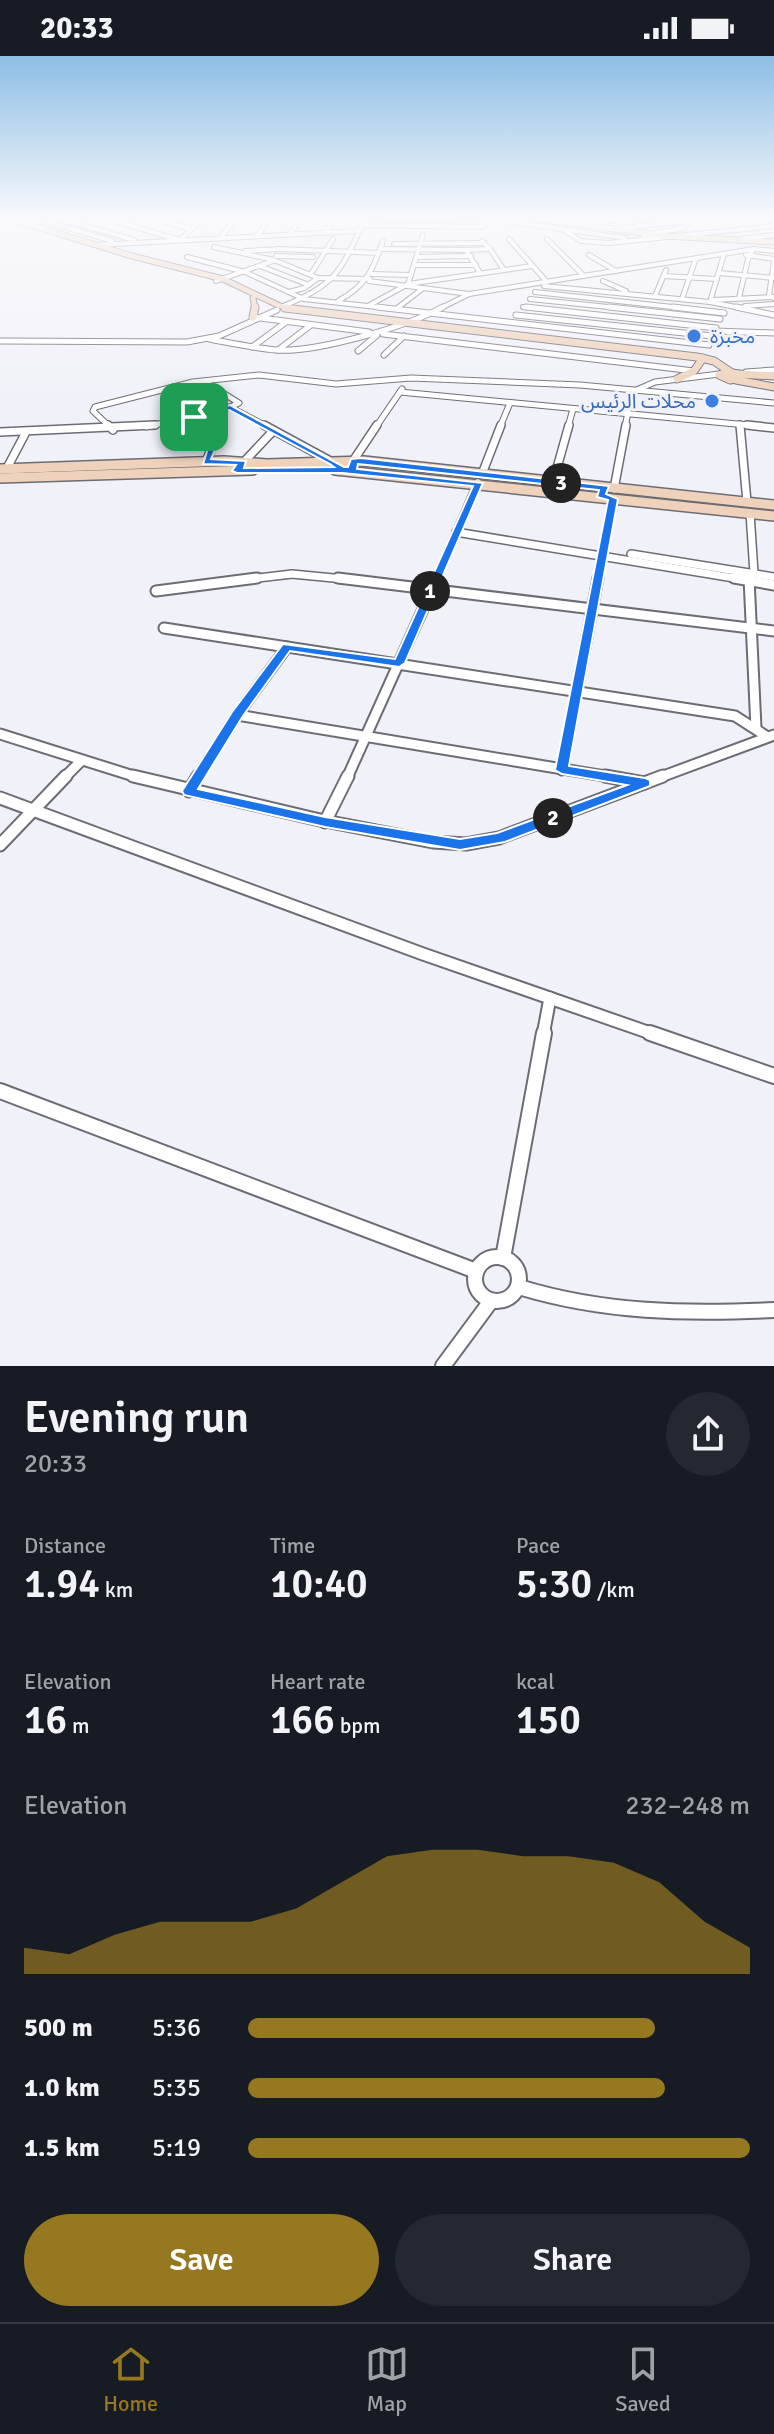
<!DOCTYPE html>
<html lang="en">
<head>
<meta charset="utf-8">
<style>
	:root { --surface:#171b24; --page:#242831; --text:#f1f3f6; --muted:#9ea1a6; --line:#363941; --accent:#967820 }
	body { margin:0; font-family:Signika,"Noto Sans Arabic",sans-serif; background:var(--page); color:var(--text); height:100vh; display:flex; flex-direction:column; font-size:30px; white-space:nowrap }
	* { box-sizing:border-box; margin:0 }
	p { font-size:26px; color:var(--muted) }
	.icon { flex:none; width:44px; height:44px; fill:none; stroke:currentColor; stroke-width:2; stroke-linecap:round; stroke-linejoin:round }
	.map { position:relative; height:1310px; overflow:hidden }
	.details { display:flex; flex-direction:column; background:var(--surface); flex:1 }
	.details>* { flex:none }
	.pin { position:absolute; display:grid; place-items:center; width:68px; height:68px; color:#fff; margin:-34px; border-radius:16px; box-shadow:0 4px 12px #0006 }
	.km { position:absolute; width:40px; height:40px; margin:-20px; border-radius:50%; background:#222; color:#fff; font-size:22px; line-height:40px; text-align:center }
	.round { display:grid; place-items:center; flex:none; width:84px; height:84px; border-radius:42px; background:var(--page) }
	.headline { display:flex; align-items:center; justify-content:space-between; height:136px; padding:0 24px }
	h1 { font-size:44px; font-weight:600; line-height:60px }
	.metrics { display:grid; grid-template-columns:repeat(3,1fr); gap:12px; height:136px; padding:8px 24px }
	.metrics div { display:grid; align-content:center }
	.metrics b { font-size:40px; font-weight:600 }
	.metrics small { font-size:22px; font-weight:400 }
	.metrics p { font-size:22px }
	.chart { height:224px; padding:16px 24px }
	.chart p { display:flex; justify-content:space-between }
	.chart svg { width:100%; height:144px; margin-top:8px; fill:var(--accent); opacity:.7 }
	.button { display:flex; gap:16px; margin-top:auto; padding:16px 24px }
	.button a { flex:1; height:92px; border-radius:48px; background:var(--accent); color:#fff; font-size:32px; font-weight:600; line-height:92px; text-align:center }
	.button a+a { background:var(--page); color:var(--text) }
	ul { padding:0 24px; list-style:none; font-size:26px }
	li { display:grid; grid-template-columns:128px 96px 1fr; align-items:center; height:60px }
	li i { height:20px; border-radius:10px; background:var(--accent) }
	.status { display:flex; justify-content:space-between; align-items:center; height:56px; padding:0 40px; background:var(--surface); direction:ltr }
	.status svg { height:22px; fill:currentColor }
	.tab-bar { display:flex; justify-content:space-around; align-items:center; height:112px; border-top:2px solid var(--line); background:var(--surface); font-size:22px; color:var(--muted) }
	.tab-bar a { display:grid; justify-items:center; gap:4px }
	.tab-bar .current { color:var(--accent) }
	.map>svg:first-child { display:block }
</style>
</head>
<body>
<div class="status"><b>20:33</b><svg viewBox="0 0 49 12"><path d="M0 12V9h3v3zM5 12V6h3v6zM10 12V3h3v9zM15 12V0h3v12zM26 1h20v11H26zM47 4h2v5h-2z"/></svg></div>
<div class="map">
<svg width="774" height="1310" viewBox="0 0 774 1310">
	<rect width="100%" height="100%" fill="#f1f1f9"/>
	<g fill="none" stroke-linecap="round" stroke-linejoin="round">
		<!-- street-far5 casing -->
		<g stroke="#6c6c74" stroke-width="6">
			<g id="street-far5">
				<path d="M101,161L180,184L204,161"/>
				<path d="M148,161L191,173"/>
				<path d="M403,161L487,164"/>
				<path d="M516,161L512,166L625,182"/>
				<path d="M57,162L134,184"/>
				<path d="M42,164L112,185"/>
				<path d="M576,168L647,161"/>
				<path d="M362,169L479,171L484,170L488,161"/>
				<path d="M562,173L581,185L609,187L774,170"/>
				<path d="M612,173L727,161"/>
				<path d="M326,177L334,161"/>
				<path d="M290,178L302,161"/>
				<path d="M643,179L684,172L690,165"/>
				<path d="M257,180L270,161"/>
				<path d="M220,182L238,161"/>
				<path d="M509,183L547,226"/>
				<path d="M547,183L584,220"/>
				<path d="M741,183L774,179"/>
				<path d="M394,188L484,187"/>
				<path d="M95,189L358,175"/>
				<path d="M214,191L274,204L318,222L304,232L289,236"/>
				<path d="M279,193L379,197"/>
				<path d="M380,193L466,194L480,217"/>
				<path d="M490,193L504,214"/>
				<path d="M464,194L490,193L482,185"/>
				<path d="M245,195L282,193"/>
				<path d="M589,199L616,215"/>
				<path d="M746,199L774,203"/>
				<path d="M276,200L313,201"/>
				<path d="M187,201L245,216L304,243L395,253"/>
				<path d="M418,201L471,200"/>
				<path d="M774,205L769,239L774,242"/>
				<path d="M414,209H476"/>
				<path d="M260,210L309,229"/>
				<path d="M719,217L774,222"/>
				<path d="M311,218L333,183"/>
				<path d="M372,218L411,219"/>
				<path d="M664,220L717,223"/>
				<path d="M318,222L370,223"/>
				<path d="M216,225L273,205"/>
				<path d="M369,225L469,238"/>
				<path d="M603,225L626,235"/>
				<path d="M408,228L532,210"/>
				<path d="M544,230L710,246L746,253"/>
				<path d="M535,236L691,253"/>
				<path d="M655,240L666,214"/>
				<path d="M739,242L749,199L754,193"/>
				<path d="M530,243L628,253"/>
				<path d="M682,243L696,202"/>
				<path d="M713,244L774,241"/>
				<path d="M338,245C366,230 373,214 383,185"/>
				<path d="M710,246L724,198"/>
				<path d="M283,250C338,229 342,212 366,161"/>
				<path d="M368,250L408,228L423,179"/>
				<path d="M745,250L774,248"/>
				<path d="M523,251L544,253"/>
				<path d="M396,253L422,233"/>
				<path d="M439,253L469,238L754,193L774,195"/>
			</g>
		</g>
		<!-- street-far4 casing -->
		<g stroke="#6c6c74" stroke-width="7">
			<g id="street-far4">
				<path d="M377,251L709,289"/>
				<path d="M526,251L716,272"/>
				<path d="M609,251L720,263"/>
				<path d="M673,251L724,257"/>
				<path d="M736,251L774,259"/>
				<path d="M516,259L712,280"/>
				<path d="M253,261L369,276"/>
				<path d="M715,275L774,277"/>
				<path d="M383,278L694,315"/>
				<path d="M209,283C231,287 254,292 276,294C316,297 408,270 443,251"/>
				<path d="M0,285L187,286L219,280L277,254"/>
				<path d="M252,291L286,266"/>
				<path d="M278,294L311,269"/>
				<path d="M358,295L377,279"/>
				<path d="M384,299L404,280"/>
				<path d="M746,316L774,314"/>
				<path d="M207,327L239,347L230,351L268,371"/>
				<path d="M400,336L768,371"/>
				<path d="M194,361L213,371"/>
				<path d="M110,371L93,355L95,351L193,326L259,319L336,328L411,322L580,329L774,347"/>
				<path d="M146,371L230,351"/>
				<path d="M376,371L402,333"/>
				<path d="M500,371L510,347"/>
				<path d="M568,371L573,353"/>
				<path d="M625,371L632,336L655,326L719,318"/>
			</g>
		</g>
		<!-- street-far3 casing -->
		<g stroke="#6c6c74" stroke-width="10">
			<g id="street-far3">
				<path d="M108,369L113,374"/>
				<path d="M264,369L334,407"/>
				<path d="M740,369L747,446"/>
				<path d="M747,369L774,372"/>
				<path d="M0,376L155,369"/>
				<path d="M206,406L216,380L210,369"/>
				<path d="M241,409L273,375"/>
				<path d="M7,412L26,376"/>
				<path d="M352,414L355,402L377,369"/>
				<path d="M482,418L501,369"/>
				<path d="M553,426L569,369"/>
				<path d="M614,433L626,369"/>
				<path d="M456,476L746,524"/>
				<path d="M631,498L774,521"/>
				<path d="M241,524L292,518L354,524"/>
				<path d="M436,524L478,427"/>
				<path d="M598,524L613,443"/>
				<path d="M748,524L754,517L750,457"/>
			</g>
		</g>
		<!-- street-far2 casing -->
		<g stroke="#6c6c74" stroke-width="13">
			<g id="street-far2">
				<path d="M338,522L774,575"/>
				<path d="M734,522L774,529"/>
				<path d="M749,522L756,672"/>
				<path d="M156,535L257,522"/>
				<path d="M164,572L735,660L766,680"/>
				<path d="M237,659L617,722"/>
				<path d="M0,678L140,722"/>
				<path d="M562,714L598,522"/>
				<path d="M64,722L81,705"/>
				<path d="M197,722L237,659L287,591"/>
				<path d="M347,722L437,522"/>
				<path d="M658,722L774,679"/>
			</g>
		</g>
		<!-- street-far1 casing -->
		<g stroke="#6c6c74" stroke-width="15">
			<g id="street-far1">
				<path d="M133,720L320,764L433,786L466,788L499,782L663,720"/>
				<path d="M605,720L644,727"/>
				<path d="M189,735L198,720"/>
				<path d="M0,742L423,898L656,979"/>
				<path d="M325,766L348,720"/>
				<path d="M0,789L66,720"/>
				<path d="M543,979L550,942"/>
			</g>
		</g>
		<!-- street casing -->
		<g stroke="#6c6c74" stroke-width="18">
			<g id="street">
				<path d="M650,977L774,1020"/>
				<path d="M0,1035L476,1215"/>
				<circle cx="497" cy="1223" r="22"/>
				<path d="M503,1202L544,977"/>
				<path d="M519,1231C604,1257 686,1258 774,1254"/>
				<path d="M443,1310L491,1245"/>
			</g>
		</g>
		<!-- secondary-far2 casing -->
		<g stroke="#6c6c74" stroke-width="7">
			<g id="secondary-far2">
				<path d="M5,161L132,200L223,223L280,250"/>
				<path d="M527,161L664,180L774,186"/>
				<path d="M27,167L64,161"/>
				<path d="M253,242L255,253"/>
				<path d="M285,252L296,253"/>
			</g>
		</g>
		<!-- secondary-far1 casing -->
		<g stroke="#6c6c74" stroke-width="9">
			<g id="secondary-far1">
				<path d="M285,252L697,301L714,305L732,317"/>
				<path d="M253,261L255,251"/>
				<path d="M727,316L738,318L741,322L730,324L719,319Z"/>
				<path d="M738,318L774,320"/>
				<path d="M677,323L694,315L703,302"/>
				<path d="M736,324L774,331"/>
			</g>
		</g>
		<!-- secondary casing -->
		<g stroke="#6c6c74" stroke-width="12">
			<g id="secondary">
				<path d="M0,413L224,405L267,408L364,405L774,449"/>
				<path d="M335,414L774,460"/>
				<path d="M0,422L253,414"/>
			</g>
		</g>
		<!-- street-far5 -->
		<use href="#street-far5" stroke="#fff" stroke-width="4"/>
		<!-- street-far4 -->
		<use href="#street-far4" stroke="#fff" stroke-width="5"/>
		<!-- street-far3 -->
		<use href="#street-far3" stroke="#fff" stroke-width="7"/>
		<!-- street-far2 -->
		<use href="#street-far2" stroke="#fff" stroke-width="9"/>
		<!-- street-far1 -->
		<use href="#street-far1" stroke="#fff" stroke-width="11"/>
		<!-- street -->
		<use href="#street" stroke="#fff" stroke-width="14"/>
		<!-- secondary-far2 -->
		<use href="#secondary-far2" stroke="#efd2bc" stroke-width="5"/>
		<!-- secondary-far1 -->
		<use href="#secondary-far1" stroke="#efd2bc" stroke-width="7"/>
		<!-- secondary -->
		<use href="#secondary" stroke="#efd2bc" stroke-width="9"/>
	</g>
	<!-- sky -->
	<linearGradient id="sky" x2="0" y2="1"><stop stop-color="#8dbee4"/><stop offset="0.47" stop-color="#f9f9fc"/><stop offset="1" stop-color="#f9f9fc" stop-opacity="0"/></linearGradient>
	<rect width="774" height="345" fill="url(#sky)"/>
	<!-- route -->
	<path fill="#1a73e8" stroke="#fff" stroke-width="2" fill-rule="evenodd" d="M230,349L344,411H348L351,403L361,402L609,430L606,438L618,443L569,710L645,722L650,724V730L505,786L460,794L325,771L184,739L182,735L232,656L283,588L395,603L473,430L342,417H237L232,415L236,409L203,408L212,380L209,372L190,361ZM229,354L330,408L334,411L244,412L246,405L211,403L221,380L216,369L201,361ZM358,408L599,434L597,441L608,444L555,714L562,718L627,729L497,777L460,783L325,761L198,733L243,660L290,595L399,611L405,607L483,427L357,413Z"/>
	<!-- markers -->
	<g fill="#3f7fe0" stroke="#f1f1f9" stroke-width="3">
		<circle cx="694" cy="280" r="8"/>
		<circle cx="712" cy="345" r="8"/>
	</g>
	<g text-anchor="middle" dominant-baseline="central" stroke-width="6" stroke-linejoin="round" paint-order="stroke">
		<!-- far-shop labels -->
		<g font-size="20" fill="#366cbe" stroke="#f1f1f9" text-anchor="start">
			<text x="710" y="280">مخبزة</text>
			<text x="696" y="345" text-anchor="end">محلات الرئيس</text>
		</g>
	</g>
</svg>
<div class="pin" style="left:194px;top:361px;background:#1e9e55"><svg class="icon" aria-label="arrive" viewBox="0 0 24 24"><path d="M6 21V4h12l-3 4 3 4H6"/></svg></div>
<b class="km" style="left:430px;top:535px">1</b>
<b class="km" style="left:553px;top:762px">2</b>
<b class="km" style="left:561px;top:427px">3</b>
</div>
<section class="details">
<div class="headline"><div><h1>Evening run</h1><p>20:33</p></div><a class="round"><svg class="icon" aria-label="share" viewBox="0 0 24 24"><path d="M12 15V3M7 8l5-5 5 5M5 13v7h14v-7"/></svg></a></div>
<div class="metrics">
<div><p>Distance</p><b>1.94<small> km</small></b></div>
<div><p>Time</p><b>10:40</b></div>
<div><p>Pace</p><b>5:30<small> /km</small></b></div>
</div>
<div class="metrics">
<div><p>Elevation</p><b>16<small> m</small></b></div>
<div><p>Heart rate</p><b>166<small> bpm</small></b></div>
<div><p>kcal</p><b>150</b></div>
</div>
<div class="chart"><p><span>Elevation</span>232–248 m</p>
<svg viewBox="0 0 160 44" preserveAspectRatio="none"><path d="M0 44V36L10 38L20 32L30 28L40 28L50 28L60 24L70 16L80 8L90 6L100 6L110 8L120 8L130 10L140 16L150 28L160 36V44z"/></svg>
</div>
<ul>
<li><b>500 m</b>5:36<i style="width:81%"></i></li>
<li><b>1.0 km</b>5:35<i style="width:83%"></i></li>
<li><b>1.5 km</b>5:19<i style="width:100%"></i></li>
</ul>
<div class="button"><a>Save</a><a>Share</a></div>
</section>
<nav class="tab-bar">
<a class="current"><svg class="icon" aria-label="home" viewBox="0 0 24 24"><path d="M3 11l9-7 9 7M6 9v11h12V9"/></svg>Home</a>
<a><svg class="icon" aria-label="map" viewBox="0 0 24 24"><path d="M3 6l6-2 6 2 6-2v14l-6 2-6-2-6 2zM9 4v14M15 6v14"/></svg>Map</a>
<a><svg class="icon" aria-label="saved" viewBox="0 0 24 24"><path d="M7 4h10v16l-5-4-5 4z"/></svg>Saved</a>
</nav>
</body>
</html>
